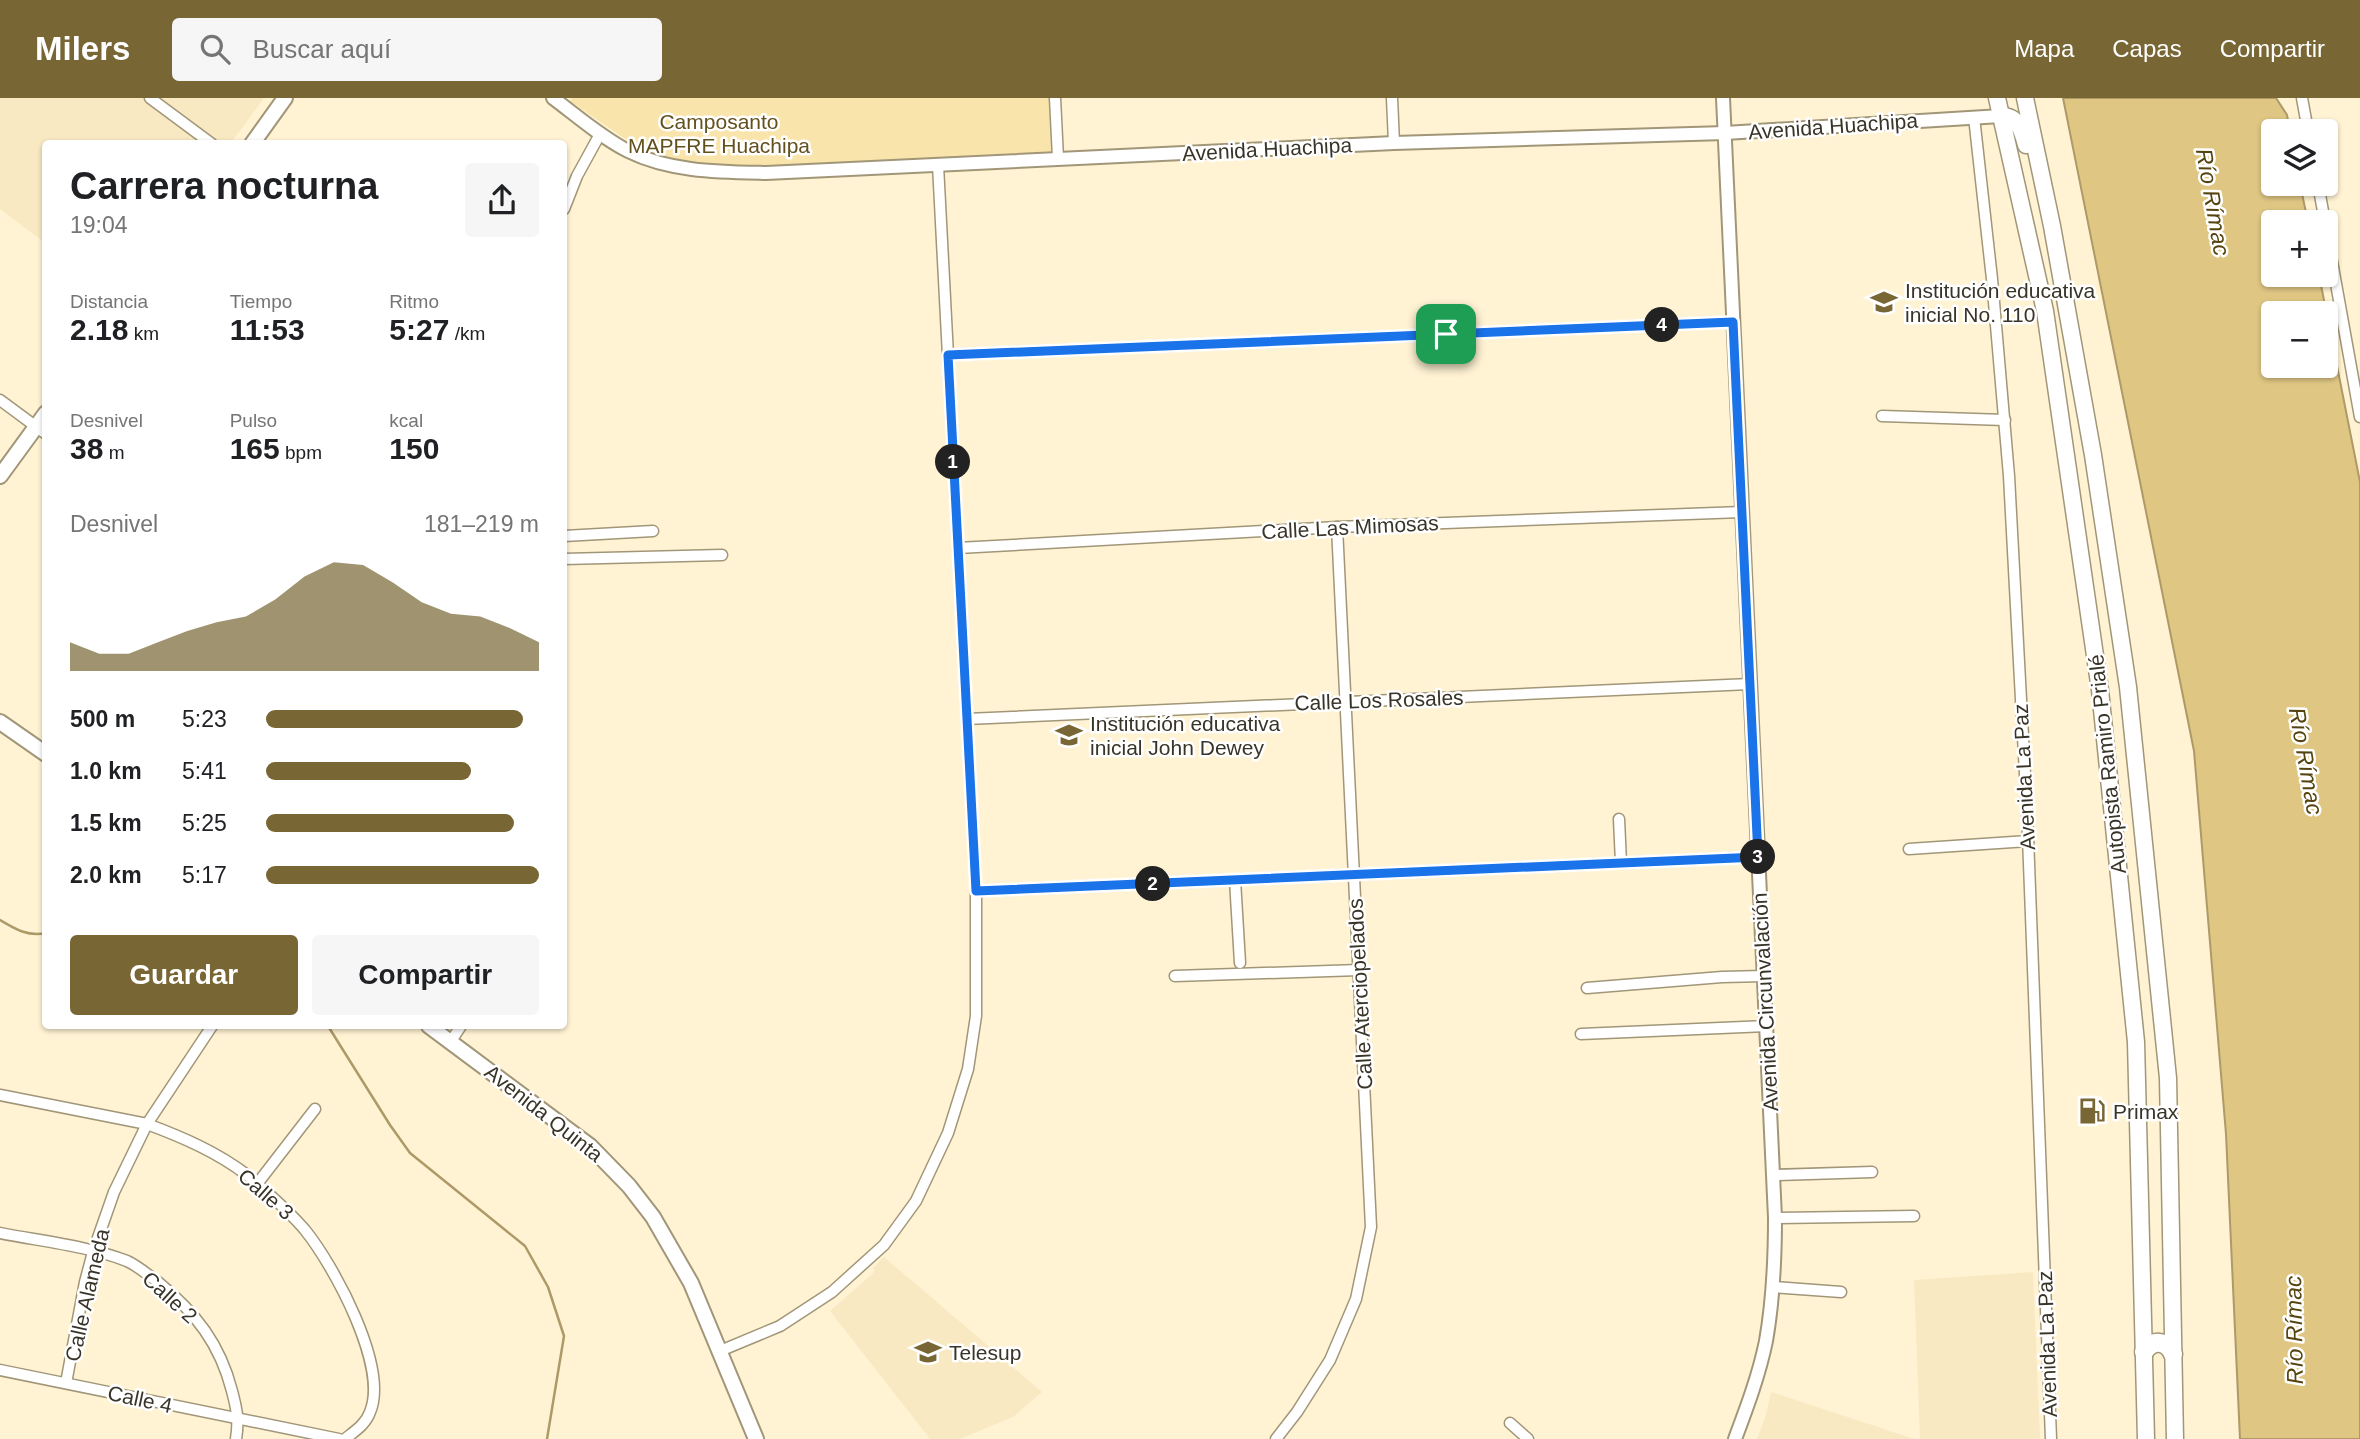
<!DOCTYPE html>
<html lang="es">
<head>
<meta charset="utf-8">
<style>
	:root { --surface:#fff; --page:#f6f6f6; --text:#202124; --muted:#757577; --accent:#786735 }
	body { margin:0; font-family:Helvetica,sans-serif; background:var(--page); color:var(--text); height:100vh; display:flex; flex-direction:column; font-size:26px; white-space:nowrap }
	* { box-sizing:border-box; margin:0 }
	p { font-size:23px; color:var(--muted) }
	.icon { flex:none; width:38px; height:38px; fill:none; stroke:currentColor; stroke-width:2; stroke-linecap:round; stroke-linejoin:round }
	.map { position:relative; flex:1; overflow:hidden }
	.side { position:absolute; left:42px; top:42px; width:525px; height:889px; display:flex; flex-direction:column; background:var(--surface); border-radius:7px; box-shadow:0 2px 5px #0004 }
	.side>* { flex:none }
	.tools { position:absolute; left:2261px; top:21px; display:grid; gap:14px }
	.tools a { display:grid; place-items:center; width:77px; height:77px; border-radius:7px; background:var(--surface); box-shadow:0 2px 5px #0004; font-size:35px }
	.pin { position:absolute; display:grid; place-items:center; width:60px; height:60px; color:#fff; margin:-30px; border-radius:14px; box-shadow:0 4px 10px #0006 }
	.km { position:absolute; width:35px; height:35px; margin:-18px; border-radius:50%; background:#222; color:#fff; font-size:19px; line-height:35px; text-align:center }
	.round { display:grid; place-items:center; flex:none; width:74px; height:74px; border-radius:7px; background:var(--page) }
	.headline { display:flex; align-items:center; justify-content:space-between; height:119px; padding:0 28px }
	h1 { font-size:38px; font-weight:800; line-height:52px }
	.metrics { display:grid; grid-template-columns:repeat(3,1fr); gap:10px; height:119px; padding:7px 28px }
	.metrics div { display:grid; align-content:center }
	.metrics b { font-size:30px; font-weight:800 }
	.metrics small { font-size:19px; font-weight:400 }
	.metrics p { font-size:19px }
	.chart { height:196px; padding:14px 28px }
	.chart p { display:flex; justify-content:space-between }
	.chart svg { width:100%; height:126px; margin-top:7px; fill:var(--accent); opacity:.7 }
	.cta { display:flex; gap:14px; margin-top:auto; padding:14px 28px }
	.cta a { flex:1; height:80px; border-radius:7px; background:var(--accent); color:#fff; font-size:28px; font-weight:800; line-height:80px; text-align:center }
	.cta a+a { background:var(--page); color:var(--text) }
	ul { padding:0 28px; list-style:none; font-size:23px }
	li { display:grid; grid-template-columns:112px 84px 1fr; align-items:center; height:52px }
	li i { height:18px; border-radius:9px; background:var(--accent) }
	header { display:flex; align-items:center; gap:42px; box-sizing:border-box; height:98px; padding:0 35px; background:var(--accent); color:#fff }
	header strong { font-size:33px }
	nav { display:flex; gap:38px; margin-inline-start:auto; font-size:24px }
	.search { width:490px; height:63px; background:var(--page); display:flex; align-items:center; gap:18px; box-sizing:border-box; padding:0 24px; border-radius:7px; color:var(--muted); font-size:26px }
	.map>svg:first-child { display:block }
</style>
</head>
<body>
<header>
<strong>Milers</strong>
<div class="search"><svg class="icon" aria-label="search" viewBox="0 0 24 24"><circle cx="10" cy="10" r="6"/><path d="M15 15l6 6"/></svg>Buscar aquí</div>
<nav><a>Mapa</a><a>Capas</a><a>Compartir</a></nav>
</header>
<div class="map">
<svg width="2360" height="1341" viewBox="0 0 2360 1341">
	<rect width="100%" height="100%" fill="#fff3d3"/>
	<!-- built -->
	<g fill="#f8e9c2">
		<path d="M0,0H264L231,45L46,46L45,145L0,111Z"/>
		<path d="M884,1159L917,1187L1042,1294L1013,1319L960,1341H930L830,1213L872,1176L875,1172L873,1170Z"/>
		<path d="M2033,1174L2040,1341H1920L1914,1182Z"/>
		<path d="M1771,1294L1872,1327L1914,1341H1757L1766,1317Z"/>
	</g>
	<!-- green -->
	<path fill="#f9e4ab" d="M572,0H1052L1055,50L1047,58L724,72L671,63L634,47L570,3Z"/>
	<!-- water -->
	<path fill="#dfc683" stroke="#ad9a68" stroke-width="2" fill-rule="evenodd" d="M2063,0H2276L2287,17L2290,33H2273V86H2300L2308,124H2273V177H2319L2360,384V1341H2240L2226,1036L2194,653ZM2273,215H2326V268H2273Z"/>
	<g fill="none" stroke-linecap="round" stroke-linejoin="round">
		<!-- stream -->
		<g stroke="#ad9a68" stroke-width="2.5">
			<path d="M0,822C15,831 28,839 46,835"/>
			<path d="M328,928L390,1027L410,1055L525,1148L548,1189L564,1238L547,1341"/>
		</g>
		<!-- minor casing -->
		<g stroke="#a19678" stroke-width="13">
			<g id="minor">
				<path d="M150,0L212,46"/>
				<path d="M1055,0L1058,60"/>
				<path d="M1392,0L1394,45"/>
				<path d="M2302,0L2308,33"/>
				<path d="M1974,19L1992,181L2009,378L2027,713L2051,1341"/>
				<path d="M2318,86L2325,124"/>
				<path d="M564,111L577,78L600,36"/>
				<path d="M2326,130L2360,319"/>
				<path d="M948,257L1733,224"/>
				<path d="M0,302L46,336"/>
				<path d="M1882,318L2005,322"/>
				<path d="M564,438L653,433"/>
				<path d="M958,450L1337,429L1742,414"/>
				<path d="M564,461L722,457"/>
				<path d="M967,621L1750,586"/>
				<path d="M1619,721L1621,765"/>
				<path d="M1909,751L2028,743"/>
				<path d="M1235,782L1240,865"/>
				<path d="M976,793L1758,759"/>
				<path d="M1175,878L1359,872"/>
				<path d="M1587,890L1722,879L1764,878"/>
				<path d="M1581,936L1767,928"/>
				<path d="M451,943L461,928"/>
				<path d="M0,997L147,1026C182,1039 217,1054 247,1077C267,1094 288,1112 305,1132C334,1168 389,1269 370,1314C366,1326 355,1333 345,1341"/>
				<path d="M1774,1077L1872,1074"/>
				<path d="M257,1086L315,1011"/>
				<path d="M1775,1120L1914,1118"/>
				<path d="M0,1135C40,1143 89,1148 127,1163C138,1168 148,1177 158,1184C196,1215 220,1246 232,1293C237,1312 239,1322 236,1341"/>
				<path d="M1773,1189L1841,1194"/>
				<path d="M720,1253L780,1228L832,1194L884,1147L916,1103L948,1035L968,971L976,918V793L938,67"/>
				<path d="M0,1272L339,1341"/>
				<path d="M66,1285L85,1184L93,1154L114,1094L147,1026L212,928"/>
				<path d="M1510,1325L1528,1341"/>
				<path d="M1276,1341L1297,1314L1330,1262L1356,1201L1371,1129L1337,429"/>
			</g>
		</g>
		<!-- tertiary casing -->
		<g stroke="#a19678" stroke-width="16">
			<g id="tertiary">
				<path d="M553,0C577,18 601,39 628,53C670,74 720,74 766,75L1394,45L1725,35L2001,18"/>
				<path d="M1723,0L1775,1120C1775,1161 1773,1203 1766,1243C1759,1277 1747,1309 1735,1341"/>
			</g>
		</g>
		<!-- secondary casing -->
		<g stroke="#a19678" stroke-width="18">
			<g id="secondary">
				<path d="M0,624L46,656"/>
				<path d="M429,928L590,1048L629,1088L653,1119L691,1185L756,1341"/>
			</g>
		</g>
		<!-- primary casing -->
		<g stroke="#a19678" stroke-width="18">
			<g id="primary">
				<path d="M252,46L285,0"/>
				<path d="M0,378L46,315"/>
			</g>
		</g>
		<!-- trunk casing -->
		<g stroke="#a19678" stroke-width="19">
			<g id="trunk">
				<path d="M1997,0L2045,213L2100,592L2136,944L2146,1341"/>
				<path d="M2025,0L2052,128L2093,357L2128,589L2168,980L2175,1341"/>
				<path d="M2001,18C2018,18 2022,32 2026,47"/>
			</g>
		</g>
		<!-- motorway casing -->
		<g stroke="#a19678" stroke-width="21">
			<path id="motorway" d="M2144,1254C2152,1241 2167,1242 2173,1256"/>
		</g>
		<!-- minor -->
		<use href="#minor" stroke="#fff" stroke-width="10"/>
		<!-- tertiary -->
		<use href="#tertiary" stroke="#fff" stroke-width="12"/>
		<!-- secondary -->
		<use href="#secondary" stroke="#fff" stroke-width="14"/>
		<!-- primary -->
		<use href="#primary" stroke="#fff" stroke-width="14"/>
		<!-- trunk -->
		<use href="#trunk" stroke="#fff" stroke-width="16"/>
		<!-- motorway -->
		<use href="#motorway" stroke="#fff" stroke-width="18"/>
	</g>
	<g fill="none" stroke-linecap="round" stroke-linejoin="round">
		<!-- route casing -->
		<g stroke="#fff" stroke-width="14">
			<path id="route" d="M1733,224L1758,759L976,793L948,257Z"/>
		</g>
		<!-- route -->
		<use href="#route" stroke="#1a73e8" stroke-width="9"/>
	</g>
	<!-- icons -->
	<defs>
		<g id="school-bare" transform="scale(2.1)"><path d="M0-5L7-2L0 1L-7-2ZM-4 1L0 2.5L4 1V4Q0 6-4 4Z" fill="#786735" stroke="#fff" stroke-width="2.5" paint-order="stroke"/></g>
		<g id="fuel-bare" transform="scale(2.1)"><path d="M-5.5-6h7V0h2V4h1.3V-2.5L3-4.5l.8-.8L6-3V5H2.5V1h-1V6h-7ZM-4.2-4.7v3.2H.2V-4.7Z" fill="#786735" stroke="#fff" stroke-width="2.5" paint-order="stroke"/></g>
		<g id="university-bare" transform="scale(2.1)"><path d="M0-5L7-2L0 1L-7-2ZM-4 1L0 2.5L4 1V4Q0 6-4 4Z" fill="#786735" stroke="#fff" stroke-width="2.5" paint-order="stroke"/></g>
	</defs>
	<g fill-rule="evenodd">
		<use href="#school-bare" x="1884" y="204"/>
		<use href="#school-bare" x="1069" y="637"/>
		<use href="#fuel-bare" x="2092" y="1013"/>
		<use href="#university-bare" x="928" y="1254"/>
	</g>
	<g text-anchor="middle" dominant-baseline="central" stroke-width="5" stroke-linejoin="round" paint-order="stroke">
		<!-- park labels -->
		<g font-size="21" fill="#62501d" stroke="#fff">
			<text x="719" y="23">Camposanto<tspan x="719" dy="24">MAPFRE Huachipa</tspan></text>
		</g>
		<!-- street labels -->
		<g font-size="21" fill="#393428" stroke="#fff">
			<text transform="translate(1833 28) rotate(-4)">Avenida Huachipa</text>
			<text transform="translate(1267 51) rotate(-3)">Avenida Huachipa</text>
			<text transform="translate(1350 429) rotate(-3)">Calle Las Mimosas</text>
			<text transform="translate(1379 602) rotate(-2)">Calle Los Rosales</text>
			<text transform="translate(2107 666) rotate(-96)">Autopista Ramiro Prialé</text>
			<text transform="translate(2024 679) rotate(-93)">Avenida La Paz</text>
			<text transform="translate(1360 896) rotate(-93)">Calle Aterciopelados</text>
			<text transform="translate(1765 904) rotate(-93)">Avenida Circunvalación</text>
			<text transform="translate(544 1015) rotate(38)">Avenida Quinta</text>
			<text transform="translate(266 1096) rotate(41)">Calle 3</text>
			<text transform="translate(87 1197) rotate(-77)">Calle Alameda</text>
			<text transform="translate(170 1199) rotate(42)">Calle 2</text>
			<text transform="translate(2047 1246) rotate(-92)">Avenida La Paz</text>
			<text transform="translate(140 1301) rotate(12)">Calle 4</text>
		</g>
		<!-- poi labels -->
		<g font-size="21" fill="#393428" stroke="#fff" text-anchor="start">
			<text x="1905" y="192">Institución educativa<tspan x="1905" dy="24">inicial No. 110</tspan></text>
			<text x="1090" y="625">Institución educativa<tspan x="1090" dy="24">inicial John Dewey</tspan></text>
			<text x="2113" y="1013">Primax</text>
			<text x="949" y="1254">Telesup</text>
		</g>
		<!-- water labels -->
		<g font-size="23" font-style="italic" fill="#55440f" stroke="#fff">
			<text transform="translate(2213 104) rotate(80)">Río Rímac</text>
			<text transform="translate(2306 663) rotate(80)">Río Rímac</text>
			<text transform="translate(2294 1232) rotate(-91)">Río Rímac</text>
		</g>
	</g>
</svg>
<div class="tools">
<a><svg class="icon" aria-label="layers" viewBox="0 0 24 24"><path d="M12 4l9 5-9 5-9-5zM3 14l9 5 9-5"/></svg></a>
<a>+</a>
<a>−</a>
</div>
<div class="pin" style="left:1446px;top:236px;background:#1e9e55"><svg class="icon" aria-label="arrive" viewBox="0 0 24 24"><path d="M6 21V4h12l-3 4 3 4H6"/></svg></div>
<b class="km" style="left:953px;top:364px">1</b>
<b class="km" style="left:1153px;top:786px">2</b>
<b class="km" style="left:1758px;top:759px">3</b>
<b class="km" style="left:1662px;top:227px">4</b>
<section class="side">
<div class="headline"><div><h1>Carrera nocturna</h1><p>19:04</p></div><a class="round"><svg class="icon" aria-label="share" viewBox="0 0 24 24"><path d="M12 15V3M7 8l5-5 5 5M5 13v7h14v-7"/></svg></a></div>
<div class="metrics">
<div><p>Distancia</p><b>2.18<small> km</small></b></div>
<div><p>Tiempo</p><b>11:53</b></div>
<div><p>Ritmo</p><b>5:27<small> /km</small></b></div>
</div>
<div class="metrics">
<div><p>Desnivel</p><b>38<small> m</small></b></div>
<div><p>Pulso</p><b>165<small> bpm</small></b></div>
<div><p>kcal</p><b>150</b></div>
</div>
<div class="chart"><p><span>Desnivel</span>181–219 m</p>
<svg viewBox="0 0 160 44" preserveAspectRatio="none"><path d="M0 44V34L10 38L20 38L30 34L40 30L50 27L60 25L70 19L80 11L90 6L100 7L110 13L120 20L130 24L140 25L150 29L160 34V44z"/></svg>
</div>
<ul>
<li><b>500 m</b>5:23<i style="width:94%"></i></li>
<li><b>1.0 km</b>5:41<i style="width:75%"></i></li>
<li><b>1.5 km</b>5:25<i style="width:91%"></i></li>
<li><b>2.0 km</b>5:17<i style="width:100%"></i></li>
</ul>
<div class="cta"><a>Guardar</a><a>Compartir</a></div>
</section>
</div>
</body>
</html>
